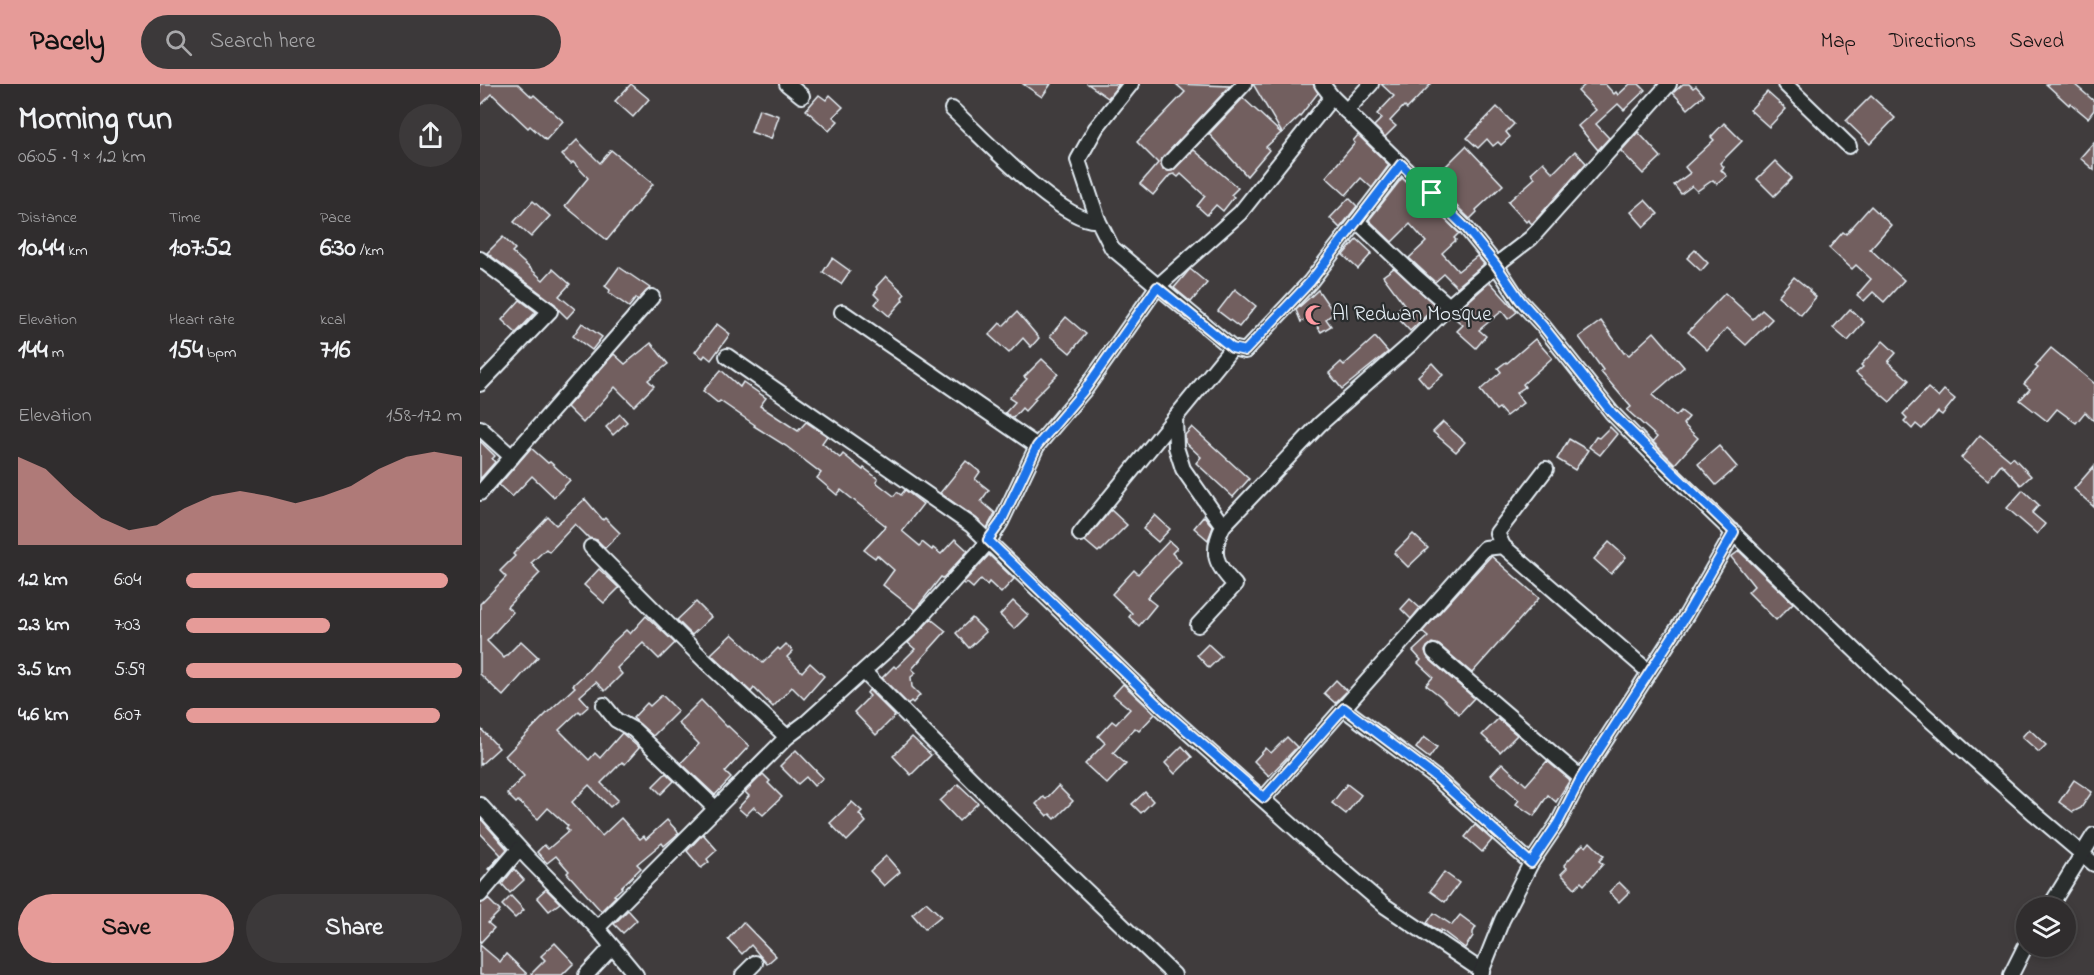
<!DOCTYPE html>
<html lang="en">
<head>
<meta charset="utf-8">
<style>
	:root { --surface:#302d2e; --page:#3c393a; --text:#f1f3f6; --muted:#a8a8aa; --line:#4b494a; --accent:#e69b98 }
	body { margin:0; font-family:"Indie Flower",sans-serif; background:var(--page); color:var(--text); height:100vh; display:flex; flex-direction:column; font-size:22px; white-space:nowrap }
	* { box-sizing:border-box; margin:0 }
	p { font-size:20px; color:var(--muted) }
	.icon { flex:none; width:33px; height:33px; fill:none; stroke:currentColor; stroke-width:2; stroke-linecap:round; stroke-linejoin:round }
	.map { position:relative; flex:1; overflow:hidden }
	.panel { display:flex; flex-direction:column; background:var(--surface); width:480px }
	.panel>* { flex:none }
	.fabs { position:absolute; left:1536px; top:813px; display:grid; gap:12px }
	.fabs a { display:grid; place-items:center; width:60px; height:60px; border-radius:50%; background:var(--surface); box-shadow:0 3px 9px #0003,0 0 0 2px var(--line); font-size:30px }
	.pin { position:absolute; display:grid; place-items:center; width:51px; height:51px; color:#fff; margin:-26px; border-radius:12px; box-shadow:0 3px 9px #0006 }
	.round { display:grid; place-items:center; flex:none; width:63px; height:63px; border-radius:32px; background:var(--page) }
	.headline { display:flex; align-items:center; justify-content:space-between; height:102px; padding:0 18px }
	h1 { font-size:33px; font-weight:700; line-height:45px }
	.stats { display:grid; grid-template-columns:repeat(3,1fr); gap:9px; height:102px; padding:6px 18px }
	.stats div { display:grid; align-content:center }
	.stats b { font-size:26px; font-weight:700 }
	.stats small { font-size:16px; font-weight:400 }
	.stats p { font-size:16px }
	.chart { height:168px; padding:12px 18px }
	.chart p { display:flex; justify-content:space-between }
	.chart svg { width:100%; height:108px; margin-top:6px; fill:var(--accent); opacity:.7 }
	.cta { display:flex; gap:12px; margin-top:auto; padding:12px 18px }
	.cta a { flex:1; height:69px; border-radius:36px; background:var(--accent); color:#111; font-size:24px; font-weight:700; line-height:69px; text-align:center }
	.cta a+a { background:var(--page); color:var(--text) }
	ul { padding:0 18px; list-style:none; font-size:20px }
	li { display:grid; grid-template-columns:96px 72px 1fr; align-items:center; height:45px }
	li i { height:15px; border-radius:8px; background:var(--accent) }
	header { display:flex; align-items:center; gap:36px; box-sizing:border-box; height:84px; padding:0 30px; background:var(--accent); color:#111 }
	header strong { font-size:28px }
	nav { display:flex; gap:33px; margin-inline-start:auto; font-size:21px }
	.search { width:420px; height:54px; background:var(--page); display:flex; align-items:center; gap:15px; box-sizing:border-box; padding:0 21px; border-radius:33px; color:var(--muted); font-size:22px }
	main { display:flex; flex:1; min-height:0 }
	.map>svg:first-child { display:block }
</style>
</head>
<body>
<header>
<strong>Pacely</strong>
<div class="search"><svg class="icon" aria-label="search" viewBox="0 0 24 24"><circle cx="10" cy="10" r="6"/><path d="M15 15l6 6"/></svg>Search here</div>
<nav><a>Map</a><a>Directions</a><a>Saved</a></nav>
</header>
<main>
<section class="panel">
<div class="headline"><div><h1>Morning run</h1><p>06:05 · 9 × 1.2 km</p></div><a class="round"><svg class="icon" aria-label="share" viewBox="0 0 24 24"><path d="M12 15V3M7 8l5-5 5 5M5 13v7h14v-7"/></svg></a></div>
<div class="stats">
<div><p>Distance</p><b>10.44<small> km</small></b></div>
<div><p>Time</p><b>1:07:52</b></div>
<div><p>Pace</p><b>6:30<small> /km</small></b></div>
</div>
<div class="stats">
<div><p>Elevation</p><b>144<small> m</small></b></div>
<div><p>Heart rate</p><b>154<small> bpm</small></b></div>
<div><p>kcal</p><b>716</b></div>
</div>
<div class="chart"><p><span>Elevation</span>158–172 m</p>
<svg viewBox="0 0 160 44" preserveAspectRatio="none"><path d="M0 44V8L10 13L20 24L30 33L40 38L50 36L60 29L70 24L80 22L90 24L100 27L110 24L120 20L130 13L140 8L150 6L160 8V44z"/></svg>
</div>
<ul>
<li><b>1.2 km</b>6:04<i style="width:95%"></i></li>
<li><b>2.3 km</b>7:03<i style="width:52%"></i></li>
<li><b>3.5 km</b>5:59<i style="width:100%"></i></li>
<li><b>4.6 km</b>6:07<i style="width:92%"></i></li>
</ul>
<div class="cta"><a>Save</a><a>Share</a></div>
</section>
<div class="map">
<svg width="1614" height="891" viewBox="0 0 1614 891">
	<rect width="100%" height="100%" fill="#403c3d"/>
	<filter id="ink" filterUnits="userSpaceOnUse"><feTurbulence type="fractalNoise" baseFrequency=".0167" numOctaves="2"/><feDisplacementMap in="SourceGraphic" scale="12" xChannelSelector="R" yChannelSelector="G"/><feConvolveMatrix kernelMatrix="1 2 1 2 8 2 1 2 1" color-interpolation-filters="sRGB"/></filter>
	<g filter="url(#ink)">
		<!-- building -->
		<g fill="#725f5f" stroke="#e8f1f8" stroke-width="1.5">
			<path d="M0,0H38L52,13L54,11L83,37L66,56L50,42L48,44L12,10L0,22Z"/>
			<path d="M151,0L169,15L153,33L135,17Z"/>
			<path d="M543,0H571L562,13Z"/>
			<path d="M608,0H639L628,14Z"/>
			<path d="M696,0L750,2L680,77L683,86L692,87L714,66L758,104L751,111L754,113L743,127L736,121L727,131L717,122L725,112L701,90L698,93L694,90L690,91L673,111L660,100L678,79L657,58L705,8Z"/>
			<path d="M773,0H833L838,9L820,32L802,49Z"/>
			<path d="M901,0H951L927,25L924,22L910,37L916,42L905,53L894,42L902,34L897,30L914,12Z"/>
			<path d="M1106,0H1125L1134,10L1136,8L1138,11L1150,0H1159L1165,6L1144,26L1138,20L1116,40L1129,54L1118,66L1098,42L1116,26L1098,7Z"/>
			<path d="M1203,0H1209L1213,4L1216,2L1224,11L1208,25L1193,9Z"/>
			<path d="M1566,0H1594L1614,17V26L1608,34L1590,19L1589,21Z"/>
			<path d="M1287,8L1306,25L1289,43L1270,26Z"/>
			<path d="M339,11L346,16L350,11L363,23L353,33L358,37L349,47L326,26Z"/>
			<path d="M1391,12L1415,34L1390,60L1366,37Z"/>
			<path d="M763,14L801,49L786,63L789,66L767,92L729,50Z"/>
			<path d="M1017,23L1034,40L1026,48L1030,53L1021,61L1018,58L1013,62L1007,55L998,64L987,54Z"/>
			<path d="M279,25L299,32L291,55L271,48Z"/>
			<path d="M1244,39L1262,57L1240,79L1244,83L1241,86L1247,92L1237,100L1233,96L1217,107L1212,102L1201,110L1194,101L1210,89L1205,83L1234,56L1231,53Z"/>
			<path d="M1158,48L1181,73L1163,90L1141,67Z"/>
			<path d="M878,51L909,81L892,104L881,94L866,111L846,93L875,59L873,57Z"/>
			<path d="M97,56L120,79L131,66L173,100L127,156L85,122L108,94L93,78L91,80L82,71Z"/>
			<path d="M1614,58V86L1600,74Z"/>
			<path d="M986,62L1023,101L996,126L997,128L990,135L951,97Z"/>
			<path d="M1095,67L1106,79L1052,140L1048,136L1046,138L1028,118L1055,94L1051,89L1063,78L1073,89Z"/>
			<path d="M1295,77L1312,94L1294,112L1277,95Z"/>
			<path d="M922,94L979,149L974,154L976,156L962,169L978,187L997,172L1004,180L977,203L964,190L955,198L929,174L946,158L930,140L912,158L889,136Z"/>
			<path d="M869,114L877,122L860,144L850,134Z"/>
			<path d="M1165,116L1178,130L1164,143L1151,128Z"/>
			<path d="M53,117L70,132L51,153L34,138Z"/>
			<path d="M1391,122L1411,141L1390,165L1424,196L1404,218L1393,208L1384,217L1377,211L1391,195L1376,181L1372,185L1349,164L1363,148L1366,150Z"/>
			<path d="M23,153L35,165L32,168L63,196L73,185L90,200L79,212L95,225L87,234L79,226L75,220L7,169Z"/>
			<path d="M877,155L892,169L878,185L863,171Z"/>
			<path d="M1215,166L1228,179L1221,187L1207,174Z"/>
			<path d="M352,174L370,187L361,200L343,188Z"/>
			<path d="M139,183L170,204L158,216L156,214L149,223L129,209L130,206L125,202Z"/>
			<path d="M914,184L956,222L930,247L913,229L924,220L903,192Z"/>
			<path d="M710,185L727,199L711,218L694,204Z"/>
			<path d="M406,192L425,210L422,213L423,216L409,232L395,220L399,215L394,210L398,205L396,203Z"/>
			<path d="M1314,193L1330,206L1329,207L1336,213L1321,231L1298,212Z"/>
			<path d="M1010,198L1037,228L1028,235L1022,227L999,246L1006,252L996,264L977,247L983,241L972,232Z"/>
			<path d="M755,205L776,222L759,243L738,227Z"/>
			<path d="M838,206L854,229L846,235L851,242L841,248L830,232L821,238L816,226Z"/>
			<path d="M1245,209L1273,235L1282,226L1292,235L1266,261L1247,244L1227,266L1208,248Z"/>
			<path d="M40,216L56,228L36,249L22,236Z"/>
			<path d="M1370,225L1384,238L1368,257L1353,244Z"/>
			<path d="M537,228L559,254L551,263L543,254L529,269L509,251L520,239L523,242Z"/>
			<path d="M586,233L606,250L590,269L570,252Z"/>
			<path d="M1121,237L1144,269L1145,268L1149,271L1174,248L1204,283L1172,311L1196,332L1201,327L1209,333L1203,340L1218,354L1195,380L1173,358L1177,353L1147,326L1151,323L1121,288L1123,286L1099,253Z"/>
			<path d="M102,239L122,253L112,266L93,252Z"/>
			<path d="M237,240L250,250L231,276L225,271L223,274L215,268Z"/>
			<path d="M895,253L908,268L862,305L849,289L861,278L864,281Z"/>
			<path d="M1055,255L1072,274L1043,300L1045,303L1036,309L1043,319L1026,332L1019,324L1016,326L1000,306L1021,288L1018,284L1026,278L1027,279Z"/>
			<path d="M1403,257L1416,269L1408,278L1429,296L1410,318L1376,289L1383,283L1381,281Z"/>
			<path d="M171,259L188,280L168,296L174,302L154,322L135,303L103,339L87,323L134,270L145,280Z"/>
			<path d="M1571,264L1614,299V337L1605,328L1596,339L1577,325L1567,337L1540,316L1550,305L1544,300L1558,284L1555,282Z"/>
			<path d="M562,275L578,290L554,314L556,315L545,327L542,324L533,334L525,329L535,318L529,314L547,295L544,293Z"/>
			<path d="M952,279L963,291L948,304L938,292Z"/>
			<path d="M241,286L260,303L263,298L286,314L280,322L318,347L326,338L347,352L342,359L360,374L363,370L383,386L384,384L398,395L396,398L414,412L417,408L421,411L425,406L443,420L422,447L440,462L442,458L452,466L453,464L461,470L475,455L488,467L463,494L461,493L435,526L403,501L414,486L397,471L395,474L384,466L406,442L361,406L357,411L337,394L341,389L306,362L274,342L275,341L240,317L238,319L223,307Z"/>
			<path d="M1448,304L1458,313L1464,306L1475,315L1462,331L1458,328L1442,345L1436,340L1432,345L1424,337L1427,334L1423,330Z"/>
			<path d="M140,330L147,338L133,351L126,343Z"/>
			<path d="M963,338L985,358L976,368L953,348Z"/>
			<path d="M712,343L769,395L753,413L716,379L721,373L705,358V351Z"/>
			<path d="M1130,343L1137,350L1120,371L1109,363L1116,353L1119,354Z"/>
			<path d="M1500,351L1530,376L1533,373L1551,392L1541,401L1521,380L1508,396L1481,374Z"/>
			<path d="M1089,355L1108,366L1095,386L1077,375Z"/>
			<path d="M0,357L15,372L12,375L15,378L0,395Z"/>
			<path d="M1239,362L1257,383L1236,401L1218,380Z"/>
			<path d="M51,364L68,379L70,378L90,396L74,413L52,392L32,413L19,401Z"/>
			<path d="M486,377L500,388L495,395L509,406L501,417L515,429L507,444L496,434L460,409Z"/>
			<path d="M1614,382V423L1594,405Z"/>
			<path d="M1543,406L1559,421L1552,429L1565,440L1557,450L1527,424Z"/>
			<path d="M105,415L123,436L125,434L140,449L125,464L117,456L109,454L95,440L69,468L66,465L51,479L60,489L27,523L33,528L7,557L24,574L41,557L58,573L23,612L0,590V520L26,493L20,487L35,472L33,470L68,433L76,441Z"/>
			<path d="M631,426L647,441L621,467L620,466L618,468L605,457Z"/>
			<path d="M675,431L690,445L678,458L663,445Z"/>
			<path d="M724,432L733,443L728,456L714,444Z"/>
			<path d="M933,450L948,464L928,483L914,469Z"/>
			<path d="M689,457L697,464L692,469L701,478L667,514L676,521L659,542L649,533L652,529L632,510L654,486L658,490Z"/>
			<path d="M1129,458L1146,473L1131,490L1114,475Z"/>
			<path d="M1259,467L1313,519L1296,536L1268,508L1274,502L1251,473Z"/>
			<path d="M509,471L534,495L521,509L509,498L507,501L501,495L493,504L487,499L485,501L483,499Z"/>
			<path d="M1011,472L1059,514L992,589L959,561L952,559L947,563L945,567L948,574L994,614L979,630L959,611L946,601L953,593L938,579L941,576L933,567L948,553L942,548Z"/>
			<path d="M119,485L139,504L124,519L104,501Z"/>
			<path d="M930,515L940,524L931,535L921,525Z"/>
			<path d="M533,517L548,531L534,545L520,531Z"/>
			<path d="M216,518L231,533L212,551L197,536Z"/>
			<path d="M166,532L195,559L179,575L163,559L137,584L142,590L125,607L116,598L100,612L109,622L101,629L99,627L79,646L109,676L115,669L120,674L142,649L159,664L145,680L142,678L121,699L138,716L130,723L109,701L92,718L122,752L141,734L160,755L164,752L166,755L187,736L199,749L184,762L182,759L157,780L161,784L141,803L142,804L134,811L136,812L121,827L87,789L89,787L76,772L67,779L57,768L64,761L68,765L89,747L86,744L88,742L68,724L58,735L38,717L36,719L27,710L44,692L25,672L69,627L95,603L93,601L108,587L132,559L146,546L150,550Z"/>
			<path d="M492,534L506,548L489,564L476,549Z"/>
			<path d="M451,535L466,547L432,585L436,589L431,593L432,603L440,611L433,619L431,617L428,620L402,594L414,582L416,584L435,565L428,559Z"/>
			<path d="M252,550L283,579L298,564L300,566L306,560L313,567L307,573L322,588L330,579L344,592L324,615L312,603L293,623L274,604L271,608L231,570Z"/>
			<path d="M728,560L741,572L729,584L717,571Z"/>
			<path d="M856,596L867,607L855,619L844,609Z"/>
			<path d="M643,600L675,630L659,647L655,644L633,669L646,680L627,700L605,680L625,659L618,652L632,637L636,640L650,625L633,611Z"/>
			<path d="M389,606L415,632L396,651L374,628L390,612L387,609Z"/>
			<path d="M182,611L198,627L173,652L153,634L167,619L170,622Z"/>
			<path d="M221,616L247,643L248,642L269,662L245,688L251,694L235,711L201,679L219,660L198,639Z"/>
			<path d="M1018,635L1037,651L1020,668L1002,651Z"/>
			<path d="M0,644L19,664L0,681Z"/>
			<path d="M1549,645L1566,661L1559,668L1542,653Z"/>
			<path d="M432,653L451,671L431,691L413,672Z"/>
			<path d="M807,653L817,663L789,692L774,677L786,664L791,669Z"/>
			<path d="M944,653L957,663L949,674L936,664Z"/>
			<path d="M702,662L712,673L695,690L685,679Z"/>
			<path d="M316,666L343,694L334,702L326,693L318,700L300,682Z"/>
			<path d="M1067,677L1090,696L1076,718L1068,711L1054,732L1036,720L1039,716L1011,691L1022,679L1046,701Z"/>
			<path d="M186,689L194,697L181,710L173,702Z"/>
			<path d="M283,690L290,697L288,699L302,713L283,731L274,723L266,731L258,724L269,712L265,708Z"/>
			<path d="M1594,696L1612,708L1601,724L1593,728L1579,718Z"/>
			<path d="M478,700L498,719L479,737L460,717Z"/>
			<path d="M867,700L881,711L866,730L852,719Z"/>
			<path d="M578,702L593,717L575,735L570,730L567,732L556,720L563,713L566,715Z"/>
			<path d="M665,708L673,717L661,729L652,720Z"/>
			<path d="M372,718L382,727L379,730L386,738L367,757L350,739Z"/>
			<path d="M0,734L27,765L9,786L8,785L21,771L0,749Z"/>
			<path d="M995,741L1012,756L1002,768L985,753Z"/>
			<path d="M223,750L237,766L227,775L229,778L221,784L207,767Z"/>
			<path d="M1110,758L1124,772L1119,777L1123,780L1104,801L1101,798L1095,804L1081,790L1087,784L1084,781L1103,760L1106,763Z"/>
			<path d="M406,772L420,788L404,802L390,787Z"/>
			<path d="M34,785L44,796L30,809L22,800Z"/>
			<path d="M964,788L979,799L965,818L950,807Z"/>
			<path d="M1139,798L1149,808L1139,818L1129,808Z"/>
			<path d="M66,805L80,819L69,827L57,813Z"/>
			<path d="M31,812L44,826L35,834L22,821Z"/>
			<path d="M8,815L20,827L8,839L14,844L0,859V820Z"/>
			<path d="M446,818L461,832L445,845L432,830Z"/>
			<path d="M148,826L157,836L143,849L134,840Z"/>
			<path d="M954,829L972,841L980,831L996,843L993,848V852L985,864L961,846L960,848L947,839Z"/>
			<path d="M263,838L296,872L287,880L271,861L262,870L248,855Z"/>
			<path d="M75,859L94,879L82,891H50L65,876L61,872Z"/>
			<path d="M0,861L20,878L26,870L48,891H0Z"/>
		</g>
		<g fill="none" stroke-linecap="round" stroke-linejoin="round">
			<!-- minor casing -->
			<g stroke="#e8f1f8" stroke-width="18">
				<g id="minor">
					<path d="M307,0L322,12"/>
					<path d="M842,0L852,13L987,145L1016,181L1039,216L1063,242L1132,329L1187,385L1408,598L1555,730L1614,780"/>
					<path d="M1305,0L1369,62"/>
					<path d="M472,25C498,49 585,142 618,136L632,164L752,264L765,267L830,198L921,80"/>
					<path d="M866,27L891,0"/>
					<path d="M689,79L764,0"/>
					<path d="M618,136L598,76L616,44L651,0"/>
					<path d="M877,137L937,194L969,222"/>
					<path d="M0,175L70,227L0,300"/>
					<path d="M362,228L557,362"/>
					<path d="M247,272L491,441L682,625L836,763L905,822L1002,887"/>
					<path d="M695,334L696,363L703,385L743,442"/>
					<path d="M0,344L32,373"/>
					<path d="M1066,385L1017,449L1023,462L1169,588"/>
					<path d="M0,409L172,213"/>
					<path d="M600,450L752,264"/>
					<path d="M111,463L226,578L307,653"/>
					<path d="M718,541L755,501C735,480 730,469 743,442L840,340L932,259L969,222L1016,181L1051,154L1189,0"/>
					<path d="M954,568L1101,694"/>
					<path d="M384,588L526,730L694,891"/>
					<path d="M124,621L136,636L154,646L235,724"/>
					<path d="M863,624L956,694L1051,779"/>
					<path d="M784,714L1005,464L1023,462"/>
					<path d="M0,721L49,775L117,844L156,891"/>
					<path d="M0,811L39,765"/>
					<path d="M1569,824L1614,751"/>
					<path d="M117,844L307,653L327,638L430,545L509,457L521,438L557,362L606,304L677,203L760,129L852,13"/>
					<path d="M106,891L132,863"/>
					<path d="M263,891L275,879"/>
					<path d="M1000,891L1022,836L1051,779L1078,739L1101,694L1207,530L1254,448"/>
					<path d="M1531,891L1546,861"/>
				</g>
			</g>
			<!-- minor -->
			<use href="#minor" stroke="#2a2d2e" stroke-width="14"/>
		</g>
	</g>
	<g fill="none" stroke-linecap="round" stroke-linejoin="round" filter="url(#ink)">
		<!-- route casing -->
		<g stroke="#fff" stroke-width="12">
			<path id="route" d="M921,80L987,145L1016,181L1040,216L1063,242L1132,329L1254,448L1207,530L1101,694L1078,739L1051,779L957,694L864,624L784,714L682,625L508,456L521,438L557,362L606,304L677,203L752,264L765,267L830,198Z"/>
		</g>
		<!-- route -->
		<use href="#route" stroke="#1a73e8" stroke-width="8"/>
	</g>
	<!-- icons -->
	<defs>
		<g id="mosque-bare" transform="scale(1.62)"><path d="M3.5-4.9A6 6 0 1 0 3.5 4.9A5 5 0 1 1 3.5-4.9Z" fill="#ff9aa2" stroke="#2a2d2e" stroke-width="2.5" paint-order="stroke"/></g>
	</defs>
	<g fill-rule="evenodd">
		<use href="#mosque-bare" x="835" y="231"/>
	</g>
	<g text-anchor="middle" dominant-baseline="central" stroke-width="4.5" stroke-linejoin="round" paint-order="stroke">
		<!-- poi labels -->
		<g font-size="21" fill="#e8f1f8" stroke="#2a2d2e" text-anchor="start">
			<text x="852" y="231">Al Redwan Mosque</text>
		</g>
	</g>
</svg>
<div class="fabs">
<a><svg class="icon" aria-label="layers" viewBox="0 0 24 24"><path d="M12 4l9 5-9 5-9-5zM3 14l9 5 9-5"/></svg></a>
</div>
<div class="pin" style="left:952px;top:109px;background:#1e9e55"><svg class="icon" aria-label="arrive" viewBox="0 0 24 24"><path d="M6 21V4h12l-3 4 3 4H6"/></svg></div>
</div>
</main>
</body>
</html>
